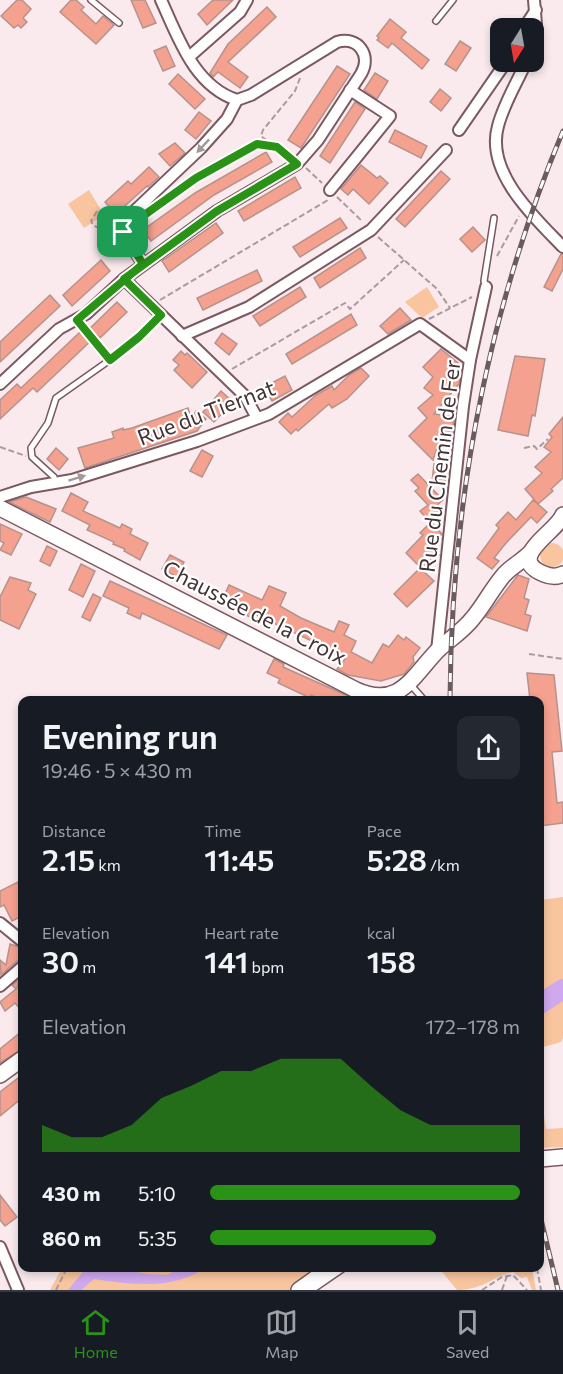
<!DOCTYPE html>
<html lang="en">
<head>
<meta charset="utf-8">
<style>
	:root { --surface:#171b24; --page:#242831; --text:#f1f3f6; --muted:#9ea1a6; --line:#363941; --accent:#2a9217 }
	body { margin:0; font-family:Commissioner,sans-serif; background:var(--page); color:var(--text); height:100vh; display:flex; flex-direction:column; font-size:22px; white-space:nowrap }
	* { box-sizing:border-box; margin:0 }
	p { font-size:20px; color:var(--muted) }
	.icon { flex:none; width:33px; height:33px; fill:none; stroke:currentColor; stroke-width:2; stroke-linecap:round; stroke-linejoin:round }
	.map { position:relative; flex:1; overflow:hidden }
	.details { position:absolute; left:18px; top:696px; width:526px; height:576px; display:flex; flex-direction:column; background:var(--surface); border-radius:12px; box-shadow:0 3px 9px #0003 }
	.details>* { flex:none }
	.needle { width:39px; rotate:191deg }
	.tools { position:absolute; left:490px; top:18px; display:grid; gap:12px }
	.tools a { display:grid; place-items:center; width:54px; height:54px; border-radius:12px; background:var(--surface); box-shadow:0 3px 9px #0003; font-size:30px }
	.pin { position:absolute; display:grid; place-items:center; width:51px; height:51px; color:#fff; margin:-26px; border-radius:12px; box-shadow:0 3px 9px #0006 }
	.round { display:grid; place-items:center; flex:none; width:63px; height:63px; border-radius:12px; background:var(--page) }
	.summary { display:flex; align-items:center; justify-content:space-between; height:102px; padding:0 24px }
	h1 { font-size:33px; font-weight:600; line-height:45px }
	.figures { display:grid; grid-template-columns:repeat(3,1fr); gap:9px; height:102px; padding:6px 24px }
	.figures div { display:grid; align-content:center }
	.figures b { font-size:30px; font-weight:600 }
	.figures small { font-size:16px; font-weight:400 }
	.figures p { font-size:16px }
	.chart { height:168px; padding:12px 24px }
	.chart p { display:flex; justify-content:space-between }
	.chart svg { width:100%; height:108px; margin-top:6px; fill:var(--accent); opacity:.7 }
	ul { padding:0 24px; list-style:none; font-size:20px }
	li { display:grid; grid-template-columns:96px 72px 1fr; align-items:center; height:45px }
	li i { height:15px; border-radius:8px; background:var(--accent) }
	.menu { display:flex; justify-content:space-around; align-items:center; height:84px; border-top:2px solid var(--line); background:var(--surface); font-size:16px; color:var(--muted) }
	.menu a { display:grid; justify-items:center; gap:3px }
	.menu .selected { color:var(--accent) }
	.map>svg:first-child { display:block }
</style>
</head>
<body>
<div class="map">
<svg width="563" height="1290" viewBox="0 0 563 1290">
	<rect width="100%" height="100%" fill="#faeaed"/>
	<!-- green -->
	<g fill="#f8c59e">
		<path d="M89,190L104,215L84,228L68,204Z"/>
		<path d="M427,287L439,307L422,318L405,302Z"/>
		<circle cx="552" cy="555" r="12"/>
		<path d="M563,897V981L540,999V900Z"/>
		<path d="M563,992V1038L561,1042L540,1048V1008Z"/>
		<path d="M540,1087L546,1129L563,1128V1147L540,1148Z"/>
		<path d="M62,1268H322L290,1290H50Z"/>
		<path d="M439,1268H532L536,1290H532L527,1277L521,1278L513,1272C490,1278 483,1290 457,1290Z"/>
	</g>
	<!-- water -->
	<path fill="#cfa8ed" d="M86,1268H117L147,1274L168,1275L179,1268H205C172,1290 133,1285 94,1279L81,1290H68Z"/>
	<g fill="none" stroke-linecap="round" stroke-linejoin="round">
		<!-- river -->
		<path stroke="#cfa8ed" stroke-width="20" d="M540,1004L563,989"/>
	</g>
	<!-- building -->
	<g fill="#f5a190" stroke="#b7928a" stroke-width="1.5">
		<path d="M17,0H22L31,9L23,18L27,22L21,28L18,25L14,28L1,16Z"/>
		<path d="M71,0H76L84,7L81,10L96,24L103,16L114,25L96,44L60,12Z"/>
		<path d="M131,0H145L156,23L143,28Z"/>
		<path d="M213,0H233L207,25L198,14Z"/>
		<path d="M267,7L276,17L228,62L248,77L240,88L218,72L213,77L210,73L228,44Z"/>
		<path d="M390,19L406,32L401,38L429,60L422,69L392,43L388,48L377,40L379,38L377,36Z"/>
		<path d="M460,41L471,48L456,71L445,64Z"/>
		<path d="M166,46L175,66L163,71L154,51Z"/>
		<path d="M337,66L350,74L301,148L288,140Z"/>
		<path d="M375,73L388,81L377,99L364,90Z"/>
		<path d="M178,74L205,99L195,109L169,84Z"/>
		<path d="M440,89L451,98L441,111L430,102Z"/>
		<path d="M355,102L365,109L330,163L320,156Z"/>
		<path d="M199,112L211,121L196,139L185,130Z"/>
		<path d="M395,130L427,146L421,158L389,142Z"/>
		<path d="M175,143L185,153L170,166L159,154Z"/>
		<path d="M266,152L272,162L214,195L151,241L143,230L195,193Z"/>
		<path d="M361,165L377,178L380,176L388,183L369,204L353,189L348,195L341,189Z"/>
		<path d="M149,167L159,177L148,187L147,186L116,214L105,202L128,181L131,184Z"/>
		<path d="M441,171L450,179L405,227L396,219Z"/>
		<path d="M295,177L301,188L244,221L238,211Z"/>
		<path d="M340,218L347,228L300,257L293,247Z"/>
		<path d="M216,223L223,233L169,272L162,261Z"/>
		<path d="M473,227L485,240L472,252L460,239Z"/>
		<path d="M360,248L366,258L320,288L314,278Z"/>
		<path d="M561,254H563V269L552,291L544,287Z"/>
		<path d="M101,260L110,271L72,306L63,295Z"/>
		<path d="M257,270L262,281L203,310L197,298Z"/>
		<path d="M300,287L306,297L260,326L253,316Z"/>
		<path d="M50,295L60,306L0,362V342Z"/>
		<path d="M117,302L127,312L100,338L97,335L37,392L33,388L0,419V400L17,384L21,388L80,332L83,335Z"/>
		<path d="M400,308L411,320L388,334L380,326Z"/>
		<path d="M351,314L357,325L292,364L286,354Z"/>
		<path d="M222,333L237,344L229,355L215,343Z"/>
		<path d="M441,349L462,366L459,384L434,414L454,417L451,447L438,445L433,460L409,436L427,418L418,408L433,395L424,388L433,377L423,367Z"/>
		<path d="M181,351L185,355L187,353L207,372L192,388L174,370L179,365L173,360Z"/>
		<path d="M515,356L545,359L535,416L532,415L528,436L498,430Z"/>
		<path d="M361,368L369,376L347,399L332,408L329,404L298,431L296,429L291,434L279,422L288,413L292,417L316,395L332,386L334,390L349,375Z"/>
		<path d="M285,376L292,390L272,401L264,387Z"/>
		<path d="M221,391L233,402L214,422L203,412Z"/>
		<path d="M188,408L191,418L196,411L206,419L197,431L85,468L78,448L114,438L112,432L123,428V430L132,428Z"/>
		<path d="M563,417V478L551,489L553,491L538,504L525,489L542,473L535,467L551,452L544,447L552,437L549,434Z"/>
		<path d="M56,448L68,459L59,470L47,459Z"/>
		<path d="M202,450L213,456L202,477L190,471Z"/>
		<path d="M434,464L447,465L445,483L432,482Z"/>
		<path d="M418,474L443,500L436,506L441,511L430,522L420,511L428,505L415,491L419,488L411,480Z"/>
		<path d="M71,493L88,502L83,511L120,528L122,524L132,529L130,534L148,543L140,560L124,551L125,549L113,544L114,542L87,530L90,525L62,511Z"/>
		<path d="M26,497L56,509L50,522L9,502Z"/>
		<path d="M533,500L547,512L537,523L531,517L506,543L494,558L499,561L492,569L477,558L499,528L496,525L508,512L516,520Z"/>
		<path d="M431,522L442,534L439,537L441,539L433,548L439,555L424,571L406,553L423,535L420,533Z"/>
		<path d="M0,524L22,534L11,555L0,550L4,543L0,541Z"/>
		<path d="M47,546L57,551L50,566L40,561Z"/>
		<path d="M170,555L184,562L177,577L162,569Z"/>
		<path d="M81,564L95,571L83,597L69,590Z"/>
		<path d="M420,568L434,581L407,607L394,594Z"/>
		<path d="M518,575L529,579L524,598L529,600L525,614L531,616L527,631L486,617Z"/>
		<path d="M10,577L31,583L28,590L36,594L19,629L0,620V597Z"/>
		<path d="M110,581L227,635L219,649L142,613L140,619L127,613L129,608L103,596Z"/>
		<path d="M229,585L262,600L269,586L286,593L280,606L301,618L334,632L339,621L349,625L344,635L356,641L351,652L372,663L383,644L389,647L398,635L404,640L406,637L420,648L413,657L414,662L404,674L381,681L348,675L337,669L345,659L326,650L327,648L254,614L252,618L221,603Z"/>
		<path d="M93,594L101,598L90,621L82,617Z"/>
		<path d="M274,659L284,664L283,667L357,700H321L311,695L310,698L278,683L280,679L267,673Z"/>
		<path d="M527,673L554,675L562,751L552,752L557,803L563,802V823L540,826V700H530Z"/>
		<path d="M18,882L22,891V916L12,921L4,905L0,907V891Z"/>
		<path d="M10,944L22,948V960L17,961L1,975L0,960L6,965Z"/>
		<path d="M19,980L17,988L22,983V1011L15,1003L5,1011L0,1002L16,989L12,985Z"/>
		<path d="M22,1031V1049L0,1063V1049Z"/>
		<path d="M22,1075V1098L0,1116V1092Z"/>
		<path d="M0,1195L17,1217L5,1226L0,1220Z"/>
	</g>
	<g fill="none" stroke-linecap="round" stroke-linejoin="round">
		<!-- lane casing -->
		<g stroke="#7b5961" stroke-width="8">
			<g id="lane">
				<path d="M91,0L119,23"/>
				<path d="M436,21L453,0"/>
				<path d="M486,287L484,281L494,218"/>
				<path d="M55,482L54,477L32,457L31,448L48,423L56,398L124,350L161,315"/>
				<path d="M410,684L424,700"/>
				<path d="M312,1290L344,1268"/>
			</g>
		</g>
		<!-- street casing -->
		<g stroke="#7b5961" stroke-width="14">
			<g id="street">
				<path d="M161,0C178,37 194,86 237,100L251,95L337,42C358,36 372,55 361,74L318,140L297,164L217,211L124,279L245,396L257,418"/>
				<path d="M524,28L536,10"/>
				<path d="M534,37L536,24L534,0"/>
				<path d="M189,57L240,12L247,0"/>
				<path d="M526,62C517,83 504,103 498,126C485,172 534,217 563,247"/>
				<path d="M459,130L506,62"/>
				<path d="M330,190L390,116L350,90"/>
				<path d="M143,264L123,232L124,221L201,148L227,119L237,100"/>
				<path d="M182,336L249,307L371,230L446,150"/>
				<path d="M0,384L59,329L86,314L124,279"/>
				<path d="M0,497L31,487L72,480L197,441L269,414L420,324L470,360"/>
				<path d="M437,651L463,406L470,360L486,287"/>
				<path d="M0,923L22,941"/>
				<path d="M0,986L22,967"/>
				<path d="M0,1247L18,1290"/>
			</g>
		</g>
		<!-- secondary casing -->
		<g stroke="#7b5961" stroke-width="18">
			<g id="secondary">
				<path d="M0,508L356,690C400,710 413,675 439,649C450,639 464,630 473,618C484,605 492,589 503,576C510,567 523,561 531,552"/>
				<path d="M563,515C557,532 504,558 544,574C551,577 557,577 563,574"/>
				<path d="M0,1075L22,1059"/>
				<path d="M540,1159L563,1157"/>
				<path d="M299,1290L330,1268"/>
			</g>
		</g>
		<!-- path -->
		<g stroke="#aa9a9d" stroke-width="2" stroke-dasharray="6 3" stroke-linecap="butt">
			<path d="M288,157L261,136L263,130L295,91L300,78"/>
			<path d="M306,168L322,183"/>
			<path d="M337,197L363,222"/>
			<path d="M158,205L196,178L257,144L277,147"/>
			<path d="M97,211L91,221L94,226L112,232"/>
			<path d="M378,237L437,289L450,308"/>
			<path d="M497,256L519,216"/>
			<path d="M160,300L328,200"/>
			<path d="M429,319L472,297"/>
			<path d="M83,328L104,353"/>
			<path d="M232,369L345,303L350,309L404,260"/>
			<path d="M0,447L26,456"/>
			<path d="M524,448L534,446L537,449L548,439"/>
			<path d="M529,654L563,659"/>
			<path d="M537,1268L541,1290"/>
			<path d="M56,1290L67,1268"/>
			<path d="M482,1290L502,1277L513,1275L527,1290"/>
			<path d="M502,1290L507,1276"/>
		</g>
		<!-- lane -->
		<use href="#lane" stroke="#fff" stroke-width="5"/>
		<!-- street -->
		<use href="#street" stroke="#fff" stroke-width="10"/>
		<!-- secondary -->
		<use href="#secondary" stroke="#fff" stroke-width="15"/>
		<!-- rail casing -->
		<g stroke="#6b5b5e" stroke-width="5">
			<g id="rail">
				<path d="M450,700C451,503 487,313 563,131"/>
				<path d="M540,1215L558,1290"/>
			</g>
		</g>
		<!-- rail -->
		<use href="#rail" stroke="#fff" stroke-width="3" stroke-dasharray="9" stroke-linecap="butt"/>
	</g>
	<!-- one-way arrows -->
	<defs><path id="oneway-solid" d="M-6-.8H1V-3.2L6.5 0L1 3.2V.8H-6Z" transform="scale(1.5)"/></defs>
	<g fill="#a1999a">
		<use href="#oneway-solid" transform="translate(203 146) rotate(133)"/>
		<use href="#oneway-solid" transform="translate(77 478) rotate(-17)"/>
	</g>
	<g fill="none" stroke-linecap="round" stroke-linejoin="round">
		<!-- route casing -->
		<g stroke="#fff" stroke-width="12">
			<path id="route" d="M123,232L143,264L77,320L110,360L139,337L161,315L124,279L217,211L297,164L277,147L257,144L196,178L136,221L130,231L123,232"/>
		</g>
		<!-- route -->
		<use href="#route" stroke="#2a9217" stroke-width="8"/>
	</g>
	<g text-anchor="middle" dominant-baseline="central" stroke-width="4.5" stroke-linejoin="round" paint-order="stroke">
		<!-- street labels -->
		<g font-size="22" fill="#433336" stroke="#fff">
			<text transform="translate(206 412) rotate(-21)">Rue du Tiernat</text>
			<text transform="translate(439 466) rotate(-83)">Rue du Chemin de Fer</text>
			<text transform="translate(255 612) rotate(27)">Chaussée de la Croix</text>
		</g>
	</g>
</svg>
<div class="tools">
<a><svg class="needle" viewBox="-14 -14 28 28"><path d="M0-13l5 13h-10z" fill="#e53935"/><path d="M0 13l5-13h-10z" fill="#9ea1a6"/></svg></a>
</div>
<div class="pin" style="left:123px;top:232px;background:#1e9e55"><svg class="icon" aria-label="arrive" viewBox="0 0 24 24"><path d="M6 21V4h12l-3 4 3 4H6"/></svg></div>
<section class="details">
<div class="summary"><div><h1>Evening run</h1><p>19:46 · 5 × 430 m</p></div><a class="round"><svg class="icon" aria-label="share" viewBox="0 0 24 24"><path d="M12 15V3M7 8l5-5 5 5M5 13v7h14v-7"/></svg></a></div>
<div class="figures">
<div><p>Distance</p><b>2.15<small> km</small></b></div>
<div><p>Time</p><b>11:45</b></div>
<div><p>Pace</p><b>5:28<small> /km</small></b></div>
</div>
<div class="figures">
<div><p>Elevation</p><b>30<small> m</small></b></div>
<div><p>Heart rate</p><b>141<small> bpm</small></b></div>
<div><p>kcal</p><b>158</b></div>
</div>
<div class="chart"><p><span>Elevation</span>172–178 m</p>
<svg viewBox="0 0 160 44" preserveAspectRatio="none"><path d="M0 44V33L10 38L20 38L30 33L40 22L50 17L60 11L70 11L80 6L90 6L100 6L110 17L120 27L130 33L140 33L150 33L160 33V44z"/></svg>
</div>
<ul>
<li><b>430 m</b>5:10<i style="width:100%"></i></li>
<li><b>860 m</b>5:35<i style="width:73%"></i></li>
</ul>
</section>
</div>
<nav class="menu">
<a class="selected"><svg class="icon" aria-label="home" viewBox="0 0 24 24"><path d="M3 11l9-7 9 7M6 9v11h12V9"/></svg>Home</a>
<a><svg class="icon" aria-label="map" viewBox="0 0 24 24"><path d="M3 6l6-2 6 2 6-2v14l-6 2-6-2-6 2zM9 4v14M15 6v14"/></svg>Map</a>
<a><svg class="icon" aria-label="saved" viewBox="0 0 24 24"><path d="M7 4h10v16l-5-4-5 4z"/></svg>Saved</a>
</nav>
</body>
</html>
